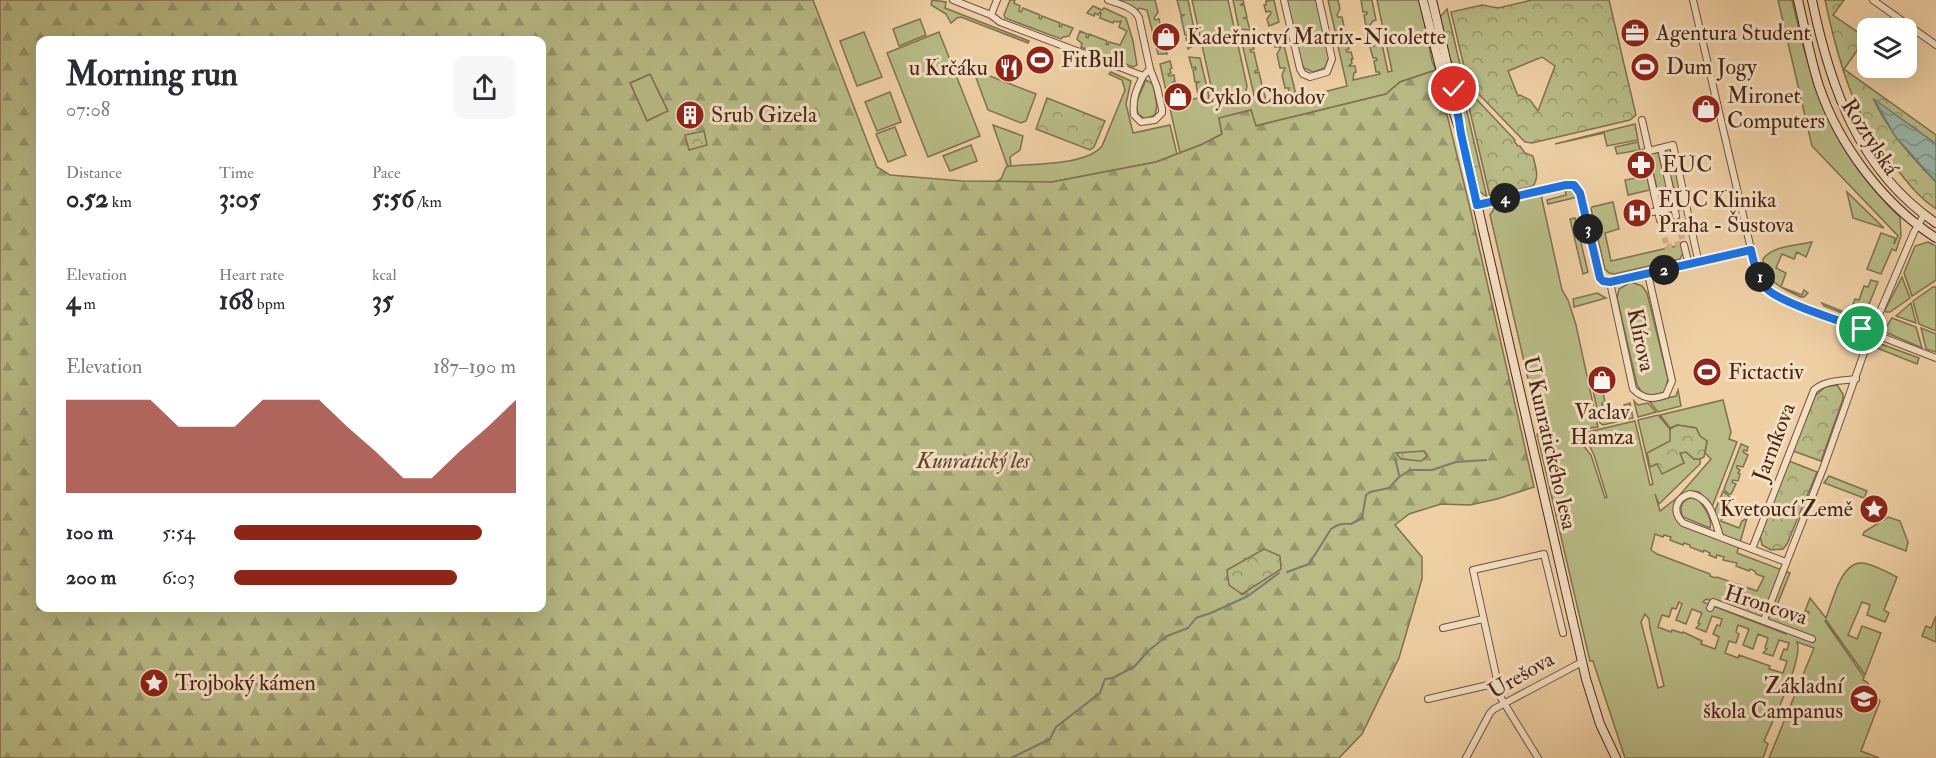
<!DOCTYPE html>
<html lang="en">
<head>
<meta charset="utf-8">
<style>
	:root { --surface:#fff; --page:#f7f7f7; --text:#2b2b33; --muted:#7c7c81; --accent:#8f2418 }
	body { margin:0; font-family:"IM FELL Double Pica",serif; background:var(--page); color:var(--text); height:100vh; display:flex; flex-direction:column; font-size:22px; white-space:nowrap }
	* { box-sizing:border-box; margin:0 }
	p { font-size:20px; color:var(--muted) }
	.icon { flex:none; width:33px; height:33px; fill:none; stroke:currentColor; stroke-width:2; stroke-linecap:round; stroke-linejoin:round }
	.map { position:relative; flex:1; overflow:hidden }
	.drawer { position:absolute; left:36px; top:36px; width:510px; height:576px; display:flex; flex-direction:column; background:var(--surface); border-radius:12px; box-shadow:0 6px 24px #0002 }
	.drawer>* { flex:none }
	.controls { position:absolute; left:1857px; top:18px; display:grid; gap:12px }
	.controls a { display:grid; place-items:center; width:60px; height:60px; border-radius:12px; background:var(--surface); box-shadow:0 6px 24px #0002; font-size:30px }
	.pin { position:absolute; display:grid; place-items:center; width:51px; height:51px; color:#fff; margin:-26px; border:3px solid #fff; border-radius:50%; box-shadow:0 2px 6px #0007 }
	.km { position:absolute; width:30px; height:30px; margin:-15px; border-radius:50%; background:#222; color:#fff; font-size:16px; line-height:30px; text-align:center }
	.round { display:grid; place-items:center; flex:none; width:63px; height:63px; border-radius:12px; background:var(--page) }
	.summary { display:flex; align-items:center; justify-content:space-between; height:102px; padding:0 30px }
	h1 { font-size:33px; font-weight:700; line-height:45px }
	.metrics { display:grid; grid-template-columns:repeat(3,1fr); gap:9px; height:102px; padding:6px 30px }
	.metrics div { display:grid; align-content:center }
	.metrics b { font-size:26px; font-weight:700 }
	.metrics small { font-size:16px; font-weight:400 }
	.metrics p { font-size:16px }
	.chart { height:168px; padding:12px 30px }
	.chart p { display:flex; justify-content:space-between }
	.chart svg { width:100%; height:108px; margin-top:6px; fill:var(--accent); opacity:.7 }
	ul { padding:0 30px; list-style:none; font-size:20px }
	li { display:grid; grid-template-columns:96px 72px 1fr; align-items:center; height:45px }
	li i { height:15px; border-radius:8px; background:var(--accent) }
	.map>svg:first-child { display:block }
</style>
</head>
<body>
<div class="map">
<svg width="1936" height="758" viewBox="0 0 1936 758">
	<defs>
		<pattern id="forest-firs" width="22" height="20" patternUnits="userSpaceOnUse" patternTransform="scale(1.5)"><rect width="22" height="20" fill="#b9bb86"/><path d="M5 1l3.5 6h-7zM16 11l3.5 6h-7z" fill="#98986d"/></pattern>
		<pattern id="wetland-marsh" width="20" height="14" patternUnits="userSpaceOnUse" patternTransform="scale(1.5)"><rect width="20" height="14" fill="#b9bb86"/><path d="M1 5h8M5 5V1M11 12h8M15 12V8" fill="none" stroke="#98986d"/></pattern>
		<pattern id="park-crowns" width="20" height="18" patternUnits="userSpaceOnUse" patternTransform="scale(1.5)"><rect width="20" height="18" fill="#b9bb86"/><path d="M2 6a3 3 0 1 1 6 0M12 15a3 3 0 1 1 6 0" fill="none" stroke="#98986d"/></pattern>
		<pattern id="water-waves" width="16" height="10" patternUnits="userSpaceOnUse" patternTransform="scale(1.5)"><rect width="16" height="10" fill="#9ab6aa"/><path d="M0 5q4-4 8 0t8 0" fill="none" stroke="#809489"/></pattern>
	</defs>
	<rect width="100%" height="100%" fill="#efd0a4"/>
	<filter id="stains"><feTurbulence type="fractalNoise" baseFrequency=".00333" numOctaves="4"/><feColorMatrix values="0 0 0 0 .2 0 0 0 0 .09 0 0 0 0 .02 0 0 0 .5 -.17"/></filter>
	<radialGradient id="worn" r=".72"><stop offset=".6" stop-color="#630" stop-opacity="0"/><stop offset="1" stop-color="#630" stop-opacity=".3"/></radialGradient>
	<!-- grass -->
	<g fill="#b9bb86" stroke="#81704f" stroke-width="1.5" fill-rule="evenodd">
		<path d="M932,0L946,2L945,8L1029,41L1028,43L961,17L957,18L951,23L946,14L931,5Z"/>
		<path d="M1010,0H1015L1014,3L1020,6L1019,11L1021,12L1023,8L1040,15L1039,18L1041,19L1042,16L1060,23L1059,26L1061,27L1062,24L1073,28L1069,36L1063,37L1061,39L1005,18L1004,15Z"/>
		<path d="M1108,0H1155L1158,12L1154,18L1155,20L1159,19L1162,33L1159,38L1160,40H1164L1167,54H1158L1147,10L1139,8L1136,12Z"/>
		<path d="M1177,0H1188L1197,43L1188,49L1186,38L1189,36L1185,35L1181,17L1184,15H1181Z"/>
		<path d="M1192,0H1228L1247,86L1245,96L1254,95L1242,43L1251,38L1254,49L1250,50L1251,52H1254L1258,70L1255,71V73L1259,72L1263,90L1260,91V93H1264L1266,100L1288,95L1289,88H1285L1282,75L1285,68H1280L1277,54L1281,47H1275L1272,33L1275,32L1276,34L1281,33L1297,99L1347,86L1337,42L1348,38L1350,45H1348L1349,49L1346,50L1347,52H1351L1353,59H1351L1352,63L1349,66H1355L1356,72L1354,73L1353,80L1380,74L1379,72H1376L1374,61L1377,60L1376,58H1373L1370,47L1374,46L1373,44L1370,45L1368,33L1380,35L1388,72L1392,71L1377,0H1420L1432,61L1436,70L1400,82L1386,94L1255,126L1251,110L1219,118L1222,134L1203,144L1180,153L1160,64L1170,61L1172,68L1170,69L1171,73L1168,74L1169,76L1174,75L1175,82H1173L1174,86L1171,87L1172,89H1177L1178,95L1175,101L1178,103L1202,97V95H1198L1196,84L1199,82H1195L1193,70L1196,69L1195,67L1192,68L1189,57L1200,58L1209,96L1207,105L1219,102L1213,95Z"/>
		<path d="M1233,0H1243L1244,3L1240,5H1244L1247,17L1244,18L1247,19L1250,30L1239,29Z"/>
		<path d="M1274,0L1279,22L1269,26L1267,19L1271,13L1270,11L1266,12L1264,5H1266V1Z"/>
		<path d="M1286,0H1317L1330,55L1325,68L1313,72L1304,68L1301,63Z"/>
		<path d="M1328,0H1338L1340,9L1337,15L1338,17H1342L1345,31H1335Z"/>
		<path d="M1361,0H1372L1376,20L1373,21L1370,25L1366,26L1364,15L1367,14V12H1363Z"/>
		<path d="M1778,0H1792C1814,92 1829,149 1900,217L1901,236L1896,251L1892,249L1881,274L1867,269L1881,233L1895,238L1894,244L1898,236L1812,146Z"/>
		<path d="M1093,6L1102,10L1104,8L1126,18L1133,41L1137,65L1133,67L1081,47L1082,44L1077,39L1080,31L1087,34L1086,37L1088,38L1089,34L1107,41L1106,44L1108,45L1109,42L1120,45L1127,31L1119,27L1121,21L1118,22L1114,21L1113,23L1100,18L1101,13L1100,12L1098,15L1095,13L1094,16L1087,13Z"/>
		<path d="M920,19L926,35L899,46L893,29Z"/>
		<path d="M864,32L882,77L857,86L840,41Z"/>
		<path d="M939,32L980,136L928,157L887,53Z"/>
		<path d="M977,71L1036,94L1026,121L1021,123L988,110L975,75Z"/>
		<path d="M1111,72L1131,81L1126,104L1133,133L1170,125L1177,154L1156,162L1052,182H995L1001,179L1006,167L1009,166L1007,165L993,125L1023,136L1020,150L1010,157L1011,166C1034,164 1087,165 1102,146L1125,90L1122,80L1109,74Z"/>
		<path d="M650,74L668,111L647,121L630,83Z"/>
		<path d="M1146,80L1153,84L1157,105L1155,115L1145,119L1138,114L1136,103Z"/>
		<path d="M890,92L901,122L877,131L865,102Z"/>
		<path d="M1635,124L1638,140L1607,146L1604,133L1555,144Z"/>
		<path d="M895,127L906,155L888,162L876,134Z"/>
		<path d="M1638,142L1640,150L1617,154L1615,147Z"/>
		<path d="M971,145L977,161L950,171L943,156Z"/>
		<path d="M1670,148L1683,201L1682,204H1678L1664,154L1665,150Z"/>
		<path d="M1658,152L1671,203L1663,207L1661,205L1649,156L1650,153Z"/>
		<path d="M1647,176L1650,190L1628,195L1625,180Z"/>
		<path d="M1565,189L1573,190L1578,197L1548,204L1547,200L1566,195Z"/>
		<path d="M1847,192L1884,228L1853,218Z"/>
		<path d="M1541,195L1562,290L1568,300L1576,325L1598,427L1576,430L1575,435L1591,455L1605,498L1607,497L1594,455L1583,433L1635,421L1650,485L1653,484L1638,420L1658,415L1670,429L1671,441L1651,467L1657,463L1663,473L1684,463L1679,453L1686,452L1694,459H1700V464L1659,504L1655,494L1660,511L1678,497L1711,459L1705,453L1707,441L1700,436L1696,428L1677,425L1670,428L1660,415L1723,400L1731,432L1729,439L1737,442L1712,507L1699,492C1680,488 1672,502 1677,519L1713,537L1717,524L1714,513L1723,491L1730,497L1726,508L1723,506L1722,508L1725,510L1721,521L1739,528L1742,521L1747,518L1737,553L1790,573L1775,610L1801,620L1804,613L1808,614L1809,612L1805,611L1810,598L1826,618C1832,603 1841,561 1862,563C1873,564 1887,572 1897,577L1884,610L1889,613L1885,622L1867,615L1870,605L1862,602L1848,635L1857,639L1862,626L1881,633L1865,675L1826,620L1825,621L1864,677L1863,680L1867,682L1880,701L1861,751L1879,758H1769L1814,648L1797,642C1804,658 1772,722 1764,741L1768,744L1763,758H1625L1593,661H1590L1537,434L1546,433V424L1539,426L1490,215L1495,207ZM1655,534L1663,537L1664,535L1671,537L1670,540L1683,545L1684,543L1690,545V547L1703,552L1704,550L1710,553L1709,555L1716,558L1717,555L1724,557L1723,560L1737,563L1736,566L1749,571L1750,569L1755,571L1756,574L1764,577L1757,591L1717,577L1716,578L1710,576V574L1657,554L1651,550ZM1706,599L1790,630V631L1786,634L1703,602ZM1679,602L1682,604L1676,620L1686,624L1692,609L1702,613L1698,623L1700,624L1696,628L1706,632L1712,616L1722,619L1720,626L1717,625L1713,634L1719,637L1715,649L1701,644L1702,641L1683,632L1682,633L1672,630L1671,632L1658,627L1662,615L1669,617L1672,608L1676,609ZM1645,614L1649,619L1650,628L1664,686L1658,688L1641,622ZM1738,625L1749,629L1743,645L1753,649L1758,634L1768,638L1765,648L1767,649L1763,653L1773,656L1779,640L1789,643L1787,650L1784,649L1780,659L1787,661L1783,673L1769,669L1770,666L1739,655L1738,658L1725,653L1729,641L1736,643L1739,634L1736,632Z"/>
		<path d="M1613,202L1619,229L1605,233L1611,261L1681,245L1683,253L1680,259L1614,274L1609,273L1605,269L1591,209L1592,207Z"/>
		<path d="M1575,218L1588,272L1583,274L1570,219Z"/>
		<path d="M1812,242L1806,257L1797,252L1794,259L1782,254L1776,268L1786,273L1781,287L1802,295L1804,290L1808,293L1804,297H1801C1785,290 1762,280 1763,259C1772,246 1797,245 1812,242Z"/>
		<path d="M1928,242L1936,246V280L1912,296L1904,273L1915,246Z"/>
		<path d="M1902,277L1910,298L1890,312H1886L1885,310Z"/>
		<path d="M1871,280L1878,282L1863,319H1857L1824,306L1822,303L1849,314L1855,299L1859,300L1864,286L1868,287Z"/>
		<path d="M1631,282L1642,286L1647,293L1668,379L1665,391L1659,396L1643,394L1637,385L1617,298L1619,289Z"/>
		<path d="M1933,287H1936V331L1919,324L1913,301Z"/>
		<path d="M1597,293L1606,298L1574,307L1573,299Z"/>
		<path d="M1911,303L1916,323L1896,316Z"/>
		<path d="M1892,318L1916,327L1922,348L1885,332L1886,327Z"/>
		<path d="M1921,328L1936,334V352L1926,349Z"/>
		<path d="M1881,344L1919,358L1917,364L1877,348Z"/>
		<path d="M1599,374L1601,382L1597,383L1598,385L1601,384L1605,402L1602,403V405H1606L1610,415L1625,414L1624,405L1630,403L1633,418L1603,425L1600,423L1591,381Z"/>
		<path d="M1678,390L1681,406L1658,412L1650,402L1676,396Z"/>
		<path d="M1634,401L1638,405L1648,403L1656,412L1638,417Z"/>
		<path d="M1741,444L1748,447L1747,451L1744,450L1743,452L1748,455L1743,467L1737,466V468L1740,470L1738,473L1740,474L1738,481L1733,480L1732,482L1736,484L1731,494H1728L1724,489Z"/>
		<path d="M1829,476L1867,491L1864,498L1824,483Z"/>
		<path d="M1690,498L1698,499C1704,507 1713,519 1710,528L1683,517C1679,509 1681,501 1690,498Z"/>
		<path d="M1888,517L1900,521L1908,542L1906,551L1863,535L1864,532Z"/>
		<path d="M1936,616V642L1922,636L1926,626L1931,628Z"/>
	</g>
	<!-- forest -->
	<path fill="url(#forest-firs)" stroke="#81704f" stroke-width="1.5" fill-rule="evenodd" d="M0,0H813L877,167L890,175L962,181L1052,182L1156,162L1203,144L1222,134L1219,118L1251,110L1256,126L1386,94L1400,82L1436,70L1470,208L1534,487L1497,499L1470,505L1441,504L1409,514L1395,525L1422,557V579L1399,658L1362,734L1339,758H0ZM40,40H542V608H40ZM650,74L668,111L647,121L630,83Z"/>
	<!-- wetland -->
	<path fill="url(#wetland-marsh)" stroke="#81704f" stroke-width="1.5" d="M1424,451L1427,456L1421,461L1401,459L1396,453Z"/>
	<!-- park -->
	<g fill="url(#park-crowns)" stroke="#81704f" stroke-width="1.5" fill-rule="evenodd">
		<path d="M1532,0H1609L1636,115L1630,120L1532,143L1525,142L1468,83L1451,12L1482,5L1498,8ZM1542,57L1555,66L1538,111L1530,100L1520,95L1518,96L1508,71Z"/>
		<path d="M1825,0H1844L1833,15L1866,38L1844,69L1936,135V144L1874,100C1889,132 1911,157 1936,182V209C1921,199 1911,187 1900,173C1855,122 1839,65 1825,0Z"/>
		<path d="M1447,9L1463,77L1462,81L1455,82L1440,17Z"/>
		<path d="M1461,86L1486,193L1487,197L1479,191L1456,87Z"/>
		<path d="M1464,86L1515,140L1514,141L1518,146H1520L1525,153L1533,156C1535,166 1540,176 1533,186L1490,197Z"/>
		<path d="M1047,98L1105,121L1094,147L1090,150L1036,129Z"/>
		<path d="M704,131L707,145L689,150L685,135Z"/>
		<path d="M1837,385L1843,394V399L1821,461L1793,451L1815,396L1825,387Z"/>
		<path d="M1677,425L1696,428L1700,436L1707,441L1704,457L1700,459H1694L1686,452L1680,453L1684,463L1662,474L1657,464L1650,467L1647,453L1670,441V429Z"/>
		<path d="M1789,461L1817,472L1787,544L1783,549L1771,550L1762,545L1760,535Z"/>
		<path d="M1264,549L1280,556L1281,569L1242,594L1229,585L1227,570Z"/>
	</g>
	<!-- water -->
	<path fill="url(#water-waves)" stroke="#7a7c70" stroke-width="1.5" d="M1874,99L1936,144V182L1895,136Z"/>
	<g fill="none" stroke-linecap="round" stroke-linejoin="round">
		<!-- stream -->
		<g stroke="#7a7c70" stroke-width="2">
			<path d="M1395,458L1399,475"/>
			<path d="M1287,572L1309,564L1331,529C1338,524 1343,523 1351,524L1362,518L1366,495L1370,492L1389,488L1399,477L1410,470H1432L1456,462L1486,460"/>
			<path d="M1011,758L1050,739L1056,727L1100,693L1105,679L1113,678L1135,666L1148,651L1167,636L1188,628L1196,618L1211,613L1248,596L1279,573"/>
		</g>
		<!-- street-tunnel -->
		<g stroke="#ceae88" stroke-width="6" stroke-dasharray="6 3" stroke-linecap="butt">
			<path d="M1676,216L1684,245"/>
			<path d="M1660,220L1667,247L1683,243"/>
		</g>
		<!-- street casing -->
		<g stroke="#72503b" stroke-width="8">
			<g id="street">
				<path d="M953,0L991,15L1000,22L1143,76L1150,69"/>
				<path d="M1108,0C1119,4 1134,7 1139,18L1150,69L1157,87L1162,109V113L1155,120L1141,122L1134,115C1132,100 1136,90 1143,76"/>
				<path d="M1284,0L1300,69L1303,74L1310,77L1327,72L1332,59L1319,0"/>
				<path d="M1693,0L1754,262C1759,279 1766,291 1784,299L1936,358"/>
				<path d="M1873,0L1936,45"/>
				<path d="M991,15L997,0"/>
				<path d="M1642,120L1649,151L1645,152L1658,211L1685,205"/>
				<path d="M1661,148L1676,216"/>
				<path d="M1649,151L1673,145L1697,255"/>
				<path d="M1654,193L1670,190"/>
				<path d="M1477,205L1566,185H1574L1580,193L1600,277L1606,282L1751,250"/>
				<path d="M1635,215L1658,211L1660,220"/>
				<path d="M1684,245L1687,257"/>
				<path d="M1610,282L1633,389C1643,399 1652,400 1666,395L1672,381L1648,274"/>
				<path d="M1720,536C1714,519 1711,497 1690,494C1675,498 1672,512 1683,523L1786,562"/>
				<path d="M1752,549L1814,390C1826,380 1841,381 1856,379"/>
				<path d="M1710,608L1713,602L1812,639"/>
				<path d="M1764,620L1824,466L1871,333L1914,232L1924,215"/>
				<path d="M1443,628L1483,619"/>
				<path d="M1428,699L1497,683"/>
				<path d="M1466,758L1490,713L1494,709L1582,662"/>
				<path d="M1538,758L1501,698L1473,570L1544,554L1563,633"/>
			</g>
		</g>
		<!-- secondary casing -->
		<g stroke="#492518" stroke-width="10">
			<g id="secondary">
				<path d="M1423,0L1445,87L1461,134L1586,679L1600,724L1616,758"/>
				<path d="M1432,0L1459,115"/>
				<path d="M1798,0C1805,29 1810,58 1819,86C1839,145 1883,204 1936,238"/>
				<path d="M1812,0C1830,87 1859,171 1936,223"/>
			</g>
		</g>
		<!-- street -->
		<use href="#street" stroke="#f5e0c4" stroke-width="6"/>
		<!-- secondary -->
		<use href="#secondary" stroke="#f5e0c4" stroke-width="8"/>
	</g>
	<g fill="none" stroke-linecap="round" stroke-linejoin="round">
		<!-- route casing -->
		<g stroke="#fff" stroke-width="12">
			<path id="route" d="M1454,89L1461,134L1477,205L1566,185H1574L1580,193L1600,278L1603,281L1610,282L1751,250C1754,264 1757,278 1767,289C1781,303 1841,321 1862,329"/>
		</g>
		<!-- route -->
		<use href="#route" stroke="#1a73e8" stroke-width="8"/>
	</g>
	<!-- icons -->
	<defs>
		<g id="office-disc" transform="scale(1.5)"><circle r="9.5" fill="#8f2418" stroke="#f5e0c4"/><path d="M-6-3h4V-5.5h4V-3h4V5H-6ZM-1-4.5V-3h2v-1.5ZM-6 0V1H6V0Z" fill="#fff"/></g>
		<g id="shop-disc" transform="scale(1.5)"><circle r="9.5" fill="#8f2418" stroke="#f5e0c4"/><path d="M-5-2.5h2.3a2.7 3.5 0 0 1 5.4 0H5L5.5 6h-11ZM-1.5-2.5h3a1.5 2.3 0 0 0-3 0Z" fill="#fff"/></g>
		<g id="stadium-disc" transform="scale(1.5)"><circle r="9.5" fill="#8f2418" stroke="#f5e0c4"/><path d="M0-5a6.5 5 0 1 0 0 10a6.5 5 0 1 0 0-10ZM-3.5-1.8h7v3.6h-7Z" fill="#fff"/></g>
		<g id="restaurant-disc" transform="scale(1.5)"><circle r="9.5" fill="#8f2418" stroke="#f5e0c4"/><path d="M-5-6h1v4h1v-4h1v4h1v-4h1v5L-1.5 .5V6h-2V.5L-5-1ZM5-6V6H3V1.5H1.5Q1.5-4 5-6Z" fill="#fff"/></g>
		<g id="building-disc" transform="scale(1.5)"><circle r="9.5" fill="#8f2418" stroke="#f5e0c4"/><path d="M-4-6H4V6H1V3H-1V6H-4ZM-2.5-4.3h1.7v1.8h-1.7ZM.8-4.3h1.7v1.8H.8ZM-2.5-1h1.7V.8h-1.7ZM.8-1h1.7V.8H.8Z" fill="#fff"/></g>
		<g id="pharmacy-disc" transform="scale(1.5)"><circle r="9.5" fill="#8f2418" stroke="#f5e0c4"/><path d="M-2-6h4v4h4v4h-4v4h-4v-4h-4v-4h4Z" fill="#fff"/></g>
		<g id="hospital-disc" transform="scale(1.5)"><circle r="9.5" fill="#8f2418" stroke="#f5e0c4"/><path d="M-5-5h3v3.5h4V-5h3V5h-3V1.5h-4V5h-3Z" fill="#fff"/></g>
		<g id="sight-disc" transform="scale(1.5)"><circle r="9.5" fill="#8f2418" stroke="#f5e0c4"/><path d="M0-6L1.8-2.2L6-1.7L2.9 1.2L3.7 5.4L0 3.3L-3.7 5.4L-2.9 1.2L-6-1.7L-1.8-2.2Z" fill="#fff"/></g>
		<g id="school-disc" transform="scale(1.5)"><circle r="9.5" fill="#8f2418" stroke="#f5e0c4"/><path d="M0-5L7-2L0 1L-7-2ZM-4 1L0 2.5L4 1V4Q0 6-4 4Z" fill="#fff"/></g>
	</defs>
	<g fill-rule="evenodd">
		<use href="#office-disc" x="1635" y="33"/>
		<use href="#shop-disc" x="1166" y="37"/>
		<use href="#stadium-disc" x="1040" y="60"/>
		<use href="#stadium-disc" x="1645" y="67"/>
		<use href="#restaurant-disc" x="1009" y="68"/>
		<use href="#shop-disc" x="1178" y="97"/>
		<use href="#shop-disc" x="1706" y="109"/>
		<use href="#building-disc" x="690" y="115"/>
		<use href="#pharmacy-disc" x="1641" y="165"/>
		<use href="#hospital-disc" x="1637" y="213"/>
		<use href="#stadium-disc" x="1707" y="372"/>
		<use href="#shop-disc" x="1602" y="380"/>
		<use href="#sight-disc" x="1874" y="509"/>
		<use href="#sight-disc" x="154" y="683"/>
		<use href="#school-disc" x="1864" y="699"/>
	</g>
	<g text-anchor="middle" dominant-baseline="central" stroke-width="6" stroke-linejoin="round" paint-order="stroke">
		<!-- poi labels -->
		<g font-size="22" fill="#492518" stroke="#f5e0c4" text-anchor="start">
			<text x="1656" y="33">Agentura Student</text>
			<text x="1187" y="37">Kadeřnictví Matrix-Nicolette</text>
			<text x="1061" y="60">FitBull</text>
			<text x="1666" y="67">Dum Jogy</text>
			<text x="988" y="68" text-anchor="end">u Krčáku</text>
			<text x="1727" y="96">Mironet<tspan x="1727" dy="25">Computers</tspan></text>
			<text x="1199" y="97">Cyklo Chodov</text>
			<text x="711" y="115">Srub Gizela</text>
			<text x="1662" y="165">EUC</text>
			<text x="1658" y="200">EUC Klinika<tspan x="1658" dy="25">Praha - Šustova</tspan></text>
			<text x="1728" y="372">Fictactiv</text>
			<text x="1602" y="412" text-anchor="middle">Vaclav<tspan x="1602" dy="25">Hamza</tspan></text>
			<text x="1853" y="509" text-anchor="end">Kvetoucí Země</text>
			<text x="175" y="683">Trojboký kámen</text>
			<text x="1843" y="686" text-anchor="end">Základní<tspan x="1843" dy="25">škola Campanus</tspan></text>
		</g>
		<!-- street labels -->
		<g font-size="22" fill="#492518" stroke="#f5e0c4">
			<text transform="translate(1870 137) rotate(57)">Roztylská</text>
			<text transform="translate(1641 340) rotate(78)">Klírova</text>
			<text transform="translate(1774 442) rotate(-69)">Jarníkova</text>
			<text transform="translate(1550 443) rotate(77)">U Kunratického lesa</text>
			<text transform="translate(1766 605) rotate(18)">Hroncova</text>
			<text transform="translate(1521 675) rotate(-30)">Urešova</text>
		</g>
		<!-- park labels -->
		<g font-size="22" font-style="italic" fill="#5f432e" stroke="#f5e0c4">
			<text x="973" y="461">Kunratický les</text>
		</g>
	</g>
	<rect width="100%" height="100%" filter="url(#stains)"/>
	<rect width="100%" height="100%" fill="url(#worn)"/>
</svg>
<div class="controls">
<a><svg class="icon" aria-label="layers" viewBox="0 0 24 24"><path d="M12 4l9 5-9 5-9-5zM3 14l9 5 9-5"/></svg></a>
</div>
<div class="pin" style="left:1862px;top:329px;background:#1e9e55"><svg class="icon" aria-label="arrive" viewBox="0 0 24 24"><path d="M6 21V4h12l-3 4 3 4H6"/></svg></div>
<div class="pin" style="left:1454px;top:89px;background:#d93025"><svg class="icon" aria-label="check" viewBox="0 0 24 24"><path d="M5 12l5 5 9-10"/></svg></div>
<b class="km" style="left:1760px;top:277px">1</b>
<b class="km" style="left:1664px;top:270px">2</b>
<b class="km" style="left:1588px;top:229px">3</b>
<b class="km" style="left:1505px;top:198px">4</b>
<section class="drawer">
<div class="summary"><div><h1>Morning run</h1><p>07:08</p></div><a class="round"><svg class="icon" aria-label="share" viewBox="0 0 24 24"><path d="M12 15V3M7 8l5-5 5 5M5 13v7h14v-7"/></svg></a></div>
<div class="metrics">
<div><p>Distance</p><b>0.52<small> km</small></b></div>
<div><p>Time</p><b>3:05</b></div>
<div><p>Pace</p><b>5:56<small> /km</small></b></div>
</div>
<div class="metrics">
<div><p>Elevation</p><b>4<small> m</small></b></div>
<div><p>Heart rate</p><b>168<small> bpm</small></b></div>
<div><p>kcal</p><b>35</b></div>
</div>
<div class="chart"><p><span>Elevation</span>187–190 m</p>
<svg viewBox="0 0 160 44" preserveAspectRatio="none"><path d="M0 44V6L10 6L20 6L30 6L40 17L50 17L60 17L70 6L80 6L90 6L100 17L110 27L120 38L130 38L140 27L150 17L160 6V44z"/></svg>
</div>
<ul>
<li><b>100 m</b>5:54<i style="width:88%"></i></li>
<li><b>200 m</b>6:03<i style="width:79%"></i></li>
</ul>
</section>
</div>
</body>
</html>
